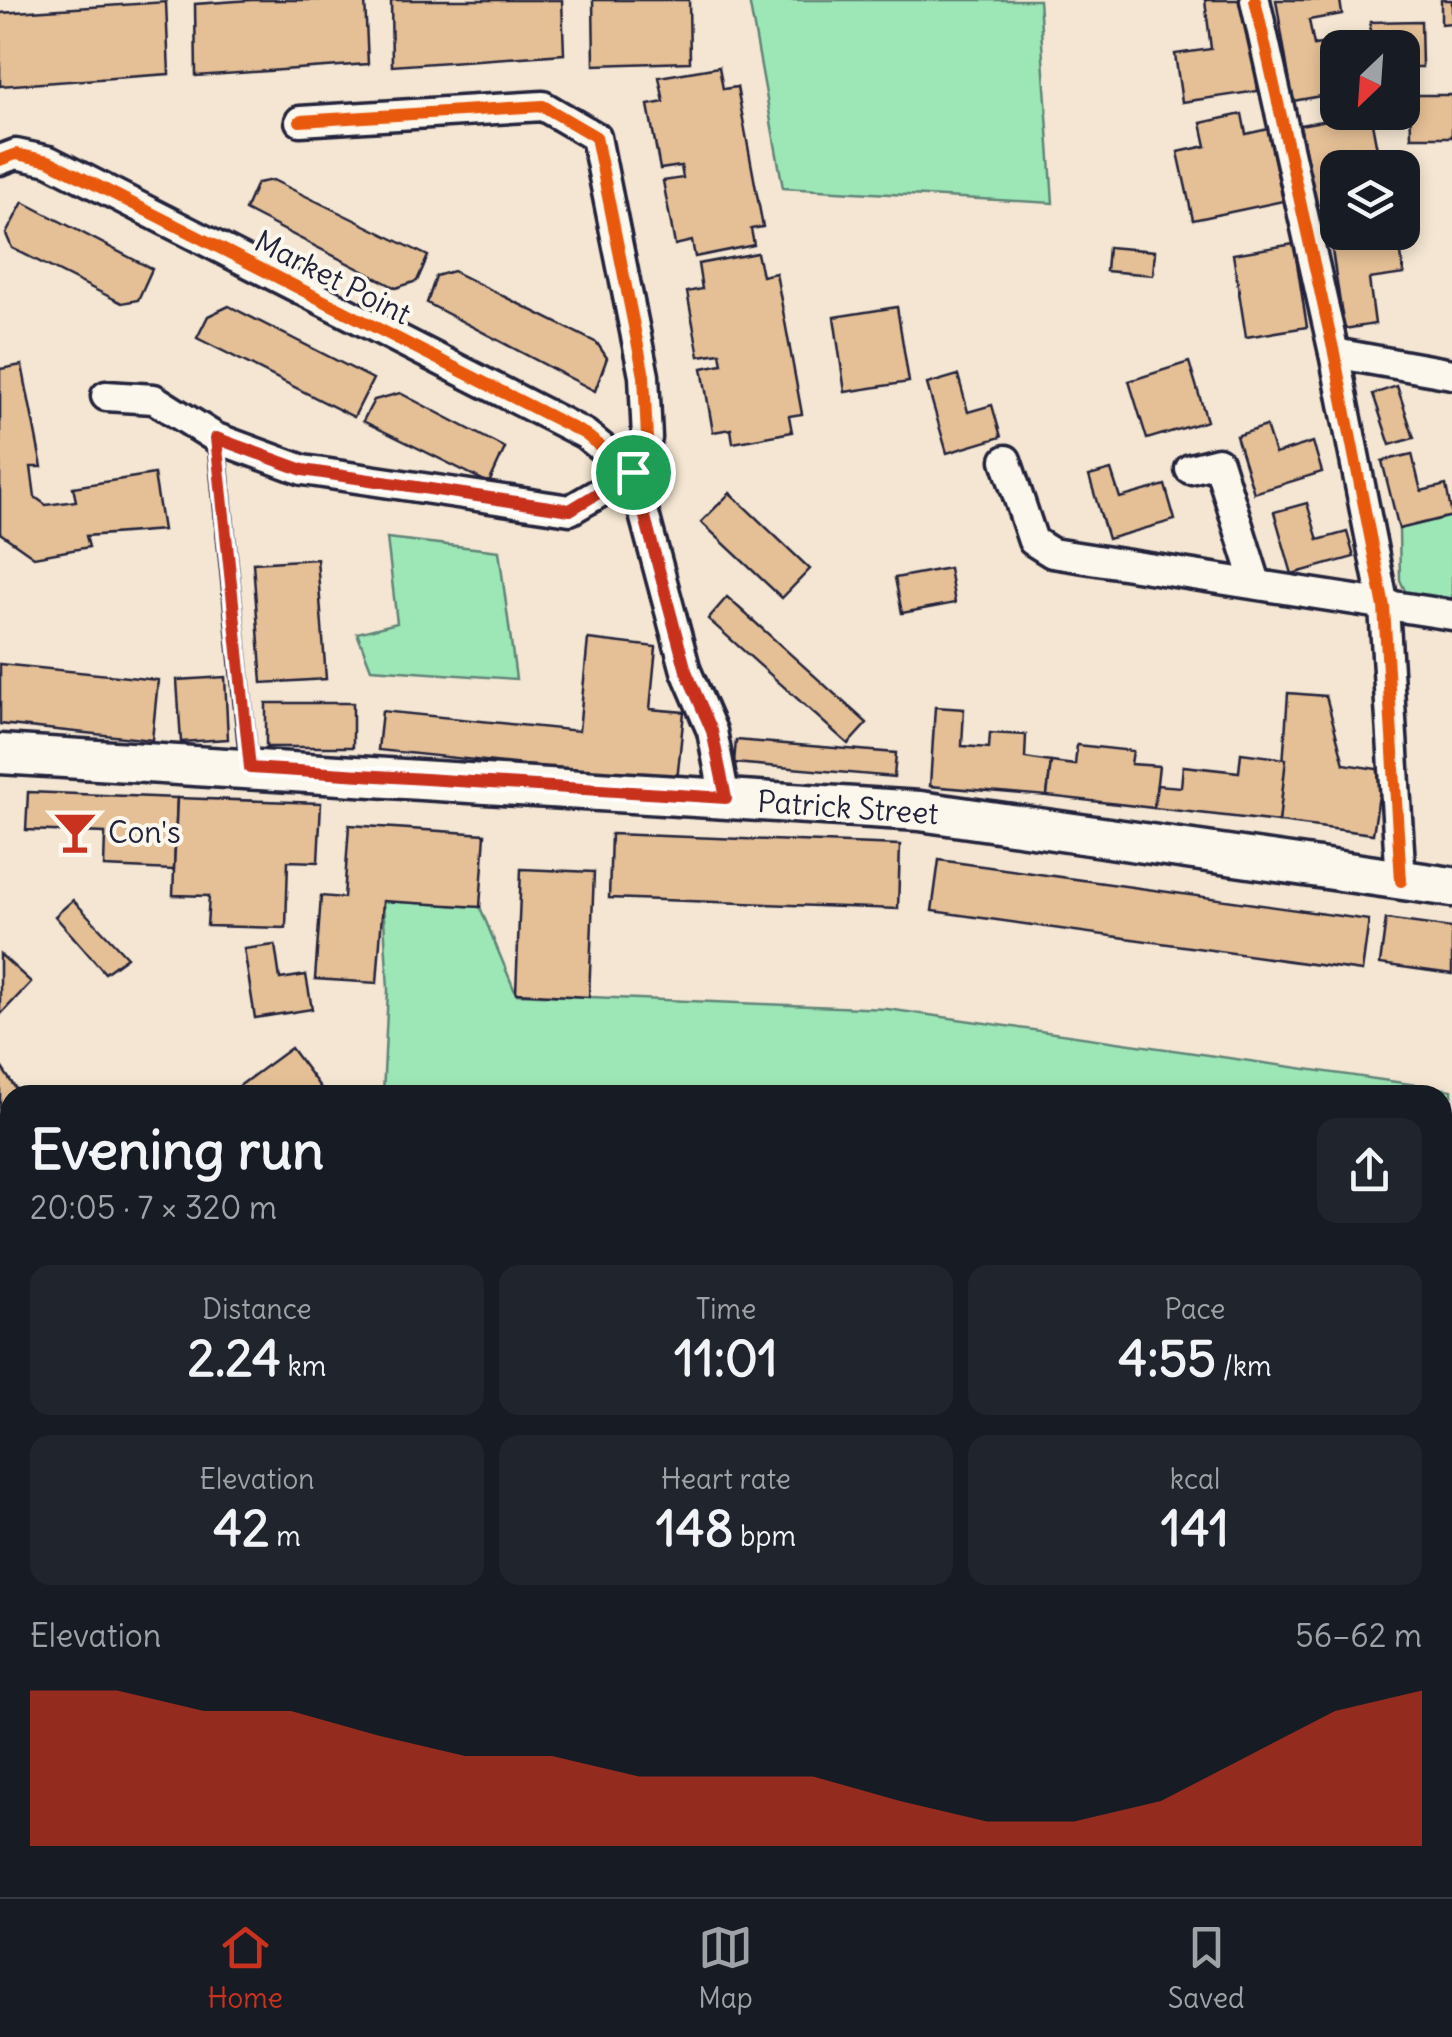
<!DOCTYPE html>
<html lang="en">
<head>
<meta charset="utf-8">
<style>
	:root { --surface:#171b24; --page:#20242c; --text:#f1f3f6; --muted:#9ea1a6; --line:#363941; --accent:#c8321e }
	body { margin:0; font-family:Delius,sans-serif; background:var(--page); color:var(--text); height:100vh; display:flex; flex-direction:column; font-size:38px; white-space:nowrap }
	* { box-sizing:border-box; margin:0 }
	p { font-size:32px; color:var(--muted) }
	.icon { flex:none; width:55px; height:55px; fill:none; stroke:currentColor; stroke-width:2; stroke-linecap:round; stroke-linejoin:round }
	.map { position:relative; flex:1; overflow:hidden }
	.side { position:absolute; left:0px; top:1085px; width:1452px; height:812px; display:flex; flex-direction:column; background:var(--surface); border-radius:30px 30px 0 0; box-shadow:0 5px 15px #0003 }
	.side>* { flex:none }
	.needle { width:65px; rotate:205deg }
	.controls { position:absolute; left:1320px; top:30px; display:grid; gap:20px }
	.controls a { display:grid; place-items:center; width:100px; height:100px; border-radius:20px; background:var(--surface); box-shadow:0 5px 15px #0003; font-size:50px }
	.pin { position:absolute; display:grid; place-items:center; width:85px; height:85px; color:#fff; margin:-42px; border:5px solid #fff; border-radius:50%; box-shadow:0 2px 10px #0007 }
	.round { display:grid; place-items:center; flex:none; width:105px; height:105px; border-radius:20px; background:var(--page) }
	.overview { display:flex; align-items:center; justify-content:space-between; height:170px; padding:0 30px }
	h1 { font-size:55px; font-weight:700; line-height:75px }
	.figures { display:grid; grid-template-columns:repeat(3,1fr); gap:15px; height:170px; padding:10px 30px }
	.figures div { display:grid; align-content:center; border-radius:20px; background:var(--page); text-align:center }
	.figures b { font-size:50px; font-weight:700 }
	.figures small { font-size:28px; font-weight:400 }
	.figures p { font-size:28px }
	.chart { height:280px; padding:20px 30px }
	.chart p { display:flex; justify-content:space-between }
	.chart svg { width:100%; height:180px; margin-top:10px; fill:var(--accent); opacity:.7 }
	.dock { display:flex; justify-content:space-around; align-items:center; height:140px; border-top:2px solid var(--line); background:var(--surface); font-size:28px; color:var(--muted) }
	.dock a { display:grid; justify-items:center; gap:5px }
	.dock .active { color:var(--accent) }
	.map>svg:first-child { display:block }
</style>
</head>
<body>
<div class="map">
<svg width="1452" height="1897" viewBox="0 0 1452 1897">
	<rect width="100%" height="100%" fill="#f4e6d2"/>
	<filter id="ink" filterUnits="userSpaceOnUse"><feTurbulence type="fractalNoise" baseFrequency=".01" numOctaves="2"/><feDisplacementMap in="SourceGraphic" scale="20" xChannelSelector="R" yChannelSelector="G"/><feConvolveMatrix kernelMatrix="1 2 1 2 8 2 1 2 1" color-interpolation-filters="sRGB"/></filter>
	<g filter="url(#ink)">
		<!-- green -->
		<g fill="#9de7b6" stroke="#608478" stroke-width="2.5">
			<path d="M749,0H1039L1053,203L783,188Z"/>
			<path d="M1452,516V600L1408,597L1400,580L1399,529Z"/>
			<path d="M387,538L499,551L516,679L371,669L357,633L397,623Z"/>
			<path d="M383,901L480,907L516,994L887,1009L1452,1090V1897H916L909,1888H1442V1095H383L388,990Z"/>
		</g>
		<!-- building -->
		<g fill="#e5c096" stroke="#22223b" stroke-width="2.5">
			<path d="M251,0H365L368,64L196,76L195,4Z"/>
			<path d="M391,0H562L564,54L392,66Z"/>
			<path d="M593,0H689L690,62L594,65Z"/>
			<path d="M1205,0H1245L1258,91L1182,102L1175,54L1211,49Z"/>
			<path d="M1276,0H1340L1342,14L1309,20L1314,45L1343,41L1344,48H1338V93L1293,101Z"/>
			<path d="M1441,0H1452V23L1441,24Z"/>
			<path d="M166,2L169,74L0,86V13Z"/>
			<path d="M1421,21L1422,67H1402V48H1370V22Z"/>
			<path d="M719,67L723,89L737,87L763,227L751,229L754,245L695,257L692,241L675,245L663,181L683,178L681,166L660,169L648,105L664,102L659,77Z"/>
			<path d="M1410,95H1452V137H1411Z"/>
			<path d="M1370,112L1379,160L1335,168L1338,206L1317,210L1300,125Z"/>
			<path d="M1242,114L1246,134L1268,129L1283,201L1193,220L1178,152L1206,146L1201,123Z"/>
			<path d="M273,180L428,256L417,281L396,288L245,210L257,183Z"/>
			<path d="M23,202L152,269L138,300L122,303L12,248L6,234Z"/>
			<path d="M1399,240L1404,274L1369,279L1375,324L1344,329L1332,250Z"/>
			<path d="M1294,244L1307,327L1246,337L1233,254Z"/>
			<path d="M1108,247L1155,251L1153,275L1106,271Z"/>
			<path d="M757,253L762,276L776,273L802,414L789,416L792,432L733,443L731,429L713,432L702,368L722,364L720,353L699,356L687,292L702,289L698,264Z"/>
			<path d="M453,271L597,343L607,358L595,391L427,303L436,276Z"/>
			<path d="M229,306L373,379L354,417L197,338L208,316Z"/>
			<path d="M897,307L909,382L845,392L834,317Z"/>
			<path d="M1189,362L1207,421L1147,439L1129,381Z"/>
			<path d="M22,365L42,467H31L35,497L46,505L76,501L73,487L154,474L163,530L86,536L89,547L34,557L0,533V369Z"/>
			<path d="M958,375L968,412L992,405L1001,437L947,453L927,384Z"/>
			<path d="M1397,386L1414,438L1390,445L1373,394Z"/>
			<path d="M400,393L505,448L489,483L363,421L374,400Z"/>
			<path d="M1266,426L1275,454L1313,442L1322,472L1254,493L1236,436Z"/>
			<path d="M1412,454L1421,491L1446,485L1452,516L1399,529L1382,461Z"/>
			<path d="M1111,470L1120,498L1165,485L1175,520L1108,539L1089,476Z"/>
			<path d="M730,493L810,569L782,598L701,522Z"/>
			<path d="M1307,503L1318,540L1347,532L1354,557L1292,574L1274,512Z"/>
			<path d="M317,559L326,679L262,683L253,563Z"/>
			<path d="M949,568L955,603L902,613L895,578Z"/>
			<path d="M727,597L867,723L848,744L708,619Z"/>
			<path d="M588,639L656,647L650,709L684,712L677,781L378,750L382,711L579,731Z"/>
			<path d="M0,664L158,680L152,740L0,724Z"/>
			<path d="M225,677L228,739L181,742L177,680Z"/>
			<path d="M1288,693L1326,696L1344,764L1383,770L1373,834L1279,822Z"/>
			<rect x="266" y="703" width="87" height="44"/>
			<path d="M935,707L964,709L962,746L989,748L990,733L1026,735L1025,758L1051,762L1047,796L930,786Z"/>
			<path d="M736,740L896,753L894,777L734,763Z"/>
			<path d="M1077,745L1133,751L1131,764L1159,766L1154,808L1047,796L1051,762L1075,765Z"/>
			<path d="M1241,753L1286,759L1279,822L1154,808L1157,785L1181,787L1183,766L1239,772Z"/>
			<path d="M28,792L177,798L174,870L104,867L105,833L26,830Z"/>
			<path d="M177,798L321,803L318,862L288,861L286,928L207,926L209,896L173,895Z"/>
			<path d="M349,825L485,834L480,907L383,901L377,983L315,979L321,896L344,898Z"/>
			<path d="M611,834L900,845L898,909L609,898Z"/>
			<path d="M939,860L1369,920L1362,971L932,911Z"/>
			<path d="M521,869L594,872L589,997L516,993Z"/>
			<path d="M73,900L127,957L105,973L55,916Z"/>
			<path d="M1386,919L1452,928V974L1380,964Z"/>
			<path d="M275,945L280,979L306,975L312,1009L255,1018L244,949Z"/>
			<path d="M0,954L31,982L0,1015Z"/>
			<path d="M291,1048L326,1095H227Z"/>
			<path d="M0,1065L20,1095H10V1110L0,1116Z"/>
			<path d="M10,1191V1624L0,1611V1198Z"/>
		</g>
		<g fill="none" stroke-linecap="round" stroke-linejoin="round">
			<!-- lane casing -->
			<g stroke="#22223b" stroke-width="21">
				<g id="lane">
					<path d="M216,439L249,766"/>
					<path d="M115,1888L123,1897"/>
				</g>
			</g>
			<!-- street casing -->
			<g stroke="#22223b" stroke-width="35">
				<g id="street">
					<path d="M1255,0L1334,353L1384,607L1401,881"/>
					<path d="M300,121L543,106L596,137L644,376L647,438L633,473L686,671L712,731L725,799"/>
					<path d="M0,160L16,154L49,161L585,434L633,473"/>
					<path d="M1334,353L1452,374"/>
					<path d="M106,396L154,399L216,438L303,470L570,510L633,473"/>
					<path d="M1006,460L1033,541L1052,553L1452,615"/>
					<path d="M1190,469L1218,462L1256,583"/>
					<path d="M0,1754L10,1765"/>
					<path d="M654,1888L662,1897"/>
					<path d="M792,1897L803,1888"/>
				</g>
			</g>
			<!-- secondary casing -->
			<g stroke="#22223b" stroke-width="45">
				<path id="secondary" d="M0,754L920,811L1452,887"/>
			</g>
			<!-- lane -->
			<use href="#lane" stroke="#fbf7ec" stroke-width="14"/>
			<!-- street -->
			<use href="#street" stroke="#fbf7ec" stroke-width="28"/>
			<!-- secondary -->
			<use href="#secondary" stroke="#fbf7ec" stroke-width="38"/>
			<!-- cycleway casing -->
			<g stroke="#fbf7ec" stroke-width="19">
				<g id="cycleway">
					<path d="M1255,0L1334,353L1384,607L1401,881"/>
					<path d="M300,121L543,106L596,137L644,376L647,438L633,473L686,671L712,731L725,799"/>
					<path d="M0,160L16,154L49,161L585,434L633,473"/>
				</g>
			</g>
			<!-- cycleway -->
			<use href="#cycleway" stroke="#e8590c" stroke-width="12"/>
		</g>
	</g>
	<g fill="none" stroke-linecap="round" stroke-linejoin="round" filter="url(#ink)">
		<!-- route casing -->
		<g stroke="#fff" stroke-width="20">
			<path id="route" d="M216,438L303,470L570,510L633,472L686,671L712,731L726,798L250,768Z"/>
		</g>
		<!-- route -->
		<use href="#route" stroke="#c8321e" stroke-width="12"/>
	</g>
	<!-- icons -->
	<defs>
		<g id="bar-bare" transform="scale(3.45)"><path d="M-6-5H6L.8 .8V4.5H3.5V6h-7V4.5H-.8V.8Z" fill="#c8321e" stroke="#fbf7ec" stroke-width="2.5" paint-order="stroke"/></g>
	</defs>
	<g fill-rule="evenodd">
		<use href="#bar-bare" x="75" y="832"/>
	</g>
	<g text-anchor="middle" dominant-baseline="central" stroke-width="8" stroke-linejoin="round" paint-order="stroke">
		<!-- street labels -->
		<g font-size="30" fill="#22223b" stroke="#fbf7ec">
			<text transform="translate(333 277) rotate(27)">Market Point</text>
			<text transform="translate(848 807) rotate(4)">Patrick Street</text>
		</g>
		<!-- poi labels -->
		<g font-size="30" fill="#22223b" stroke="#fbf7ec" text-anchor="start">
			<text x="108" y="832">Con's</text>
		</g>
	</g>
</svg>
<div class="controls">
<a><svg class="needle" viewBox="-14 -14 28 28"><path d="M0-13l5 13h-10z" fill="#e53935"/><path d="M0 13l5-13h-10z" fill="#9ea1a6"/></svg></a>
<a><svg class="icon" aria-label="layers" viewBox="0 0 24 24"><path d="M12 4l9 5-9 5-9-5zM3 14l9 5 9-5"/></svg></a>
</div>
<div class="pin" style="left:633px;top:472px;background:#1e9e55"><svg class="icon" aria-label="arrive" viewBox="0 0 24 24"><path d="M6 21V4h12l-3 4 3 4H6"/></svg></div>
<section class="side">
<div class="overview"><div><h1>Evening run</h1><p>20:05 · 7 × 320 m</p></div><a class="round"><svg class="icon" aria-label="share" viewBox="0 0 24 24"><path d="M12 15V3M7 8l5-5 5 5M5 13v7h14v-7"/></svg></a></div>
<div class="figures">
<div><p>Distance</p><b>2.24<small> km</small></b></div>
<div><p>Time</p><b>11:01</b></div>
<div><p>Pace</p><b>4:55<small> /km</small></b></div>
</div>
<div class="figures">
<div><p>Elevation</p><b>42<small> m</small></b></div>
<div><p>Heart rate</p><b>148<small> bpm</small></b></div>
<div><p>kcal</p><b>141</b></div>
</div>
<div class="chart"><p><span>Elevation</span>56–62 m</p>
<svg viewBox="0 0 160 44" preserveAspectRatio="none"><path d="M0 44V6L10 6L20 11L30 11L40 17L50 22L60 22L70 27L80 27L90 27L100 33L110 38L120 38L130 33L140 22L150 11L160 6V44z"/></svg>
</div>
</section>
</div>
<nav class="dock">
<a class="active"><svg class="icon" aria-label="home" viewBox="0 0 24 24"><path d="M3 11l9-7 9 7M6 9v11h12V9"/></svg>Home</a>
<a><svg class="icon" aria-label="map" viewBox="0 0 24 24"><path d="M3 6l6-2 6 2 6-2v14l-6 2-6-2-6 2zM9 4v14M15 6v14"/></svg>Map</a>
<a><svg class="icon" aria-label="saved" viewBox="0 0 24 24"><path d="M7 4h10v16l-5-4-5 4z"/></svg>Saved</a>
</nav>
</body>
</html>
